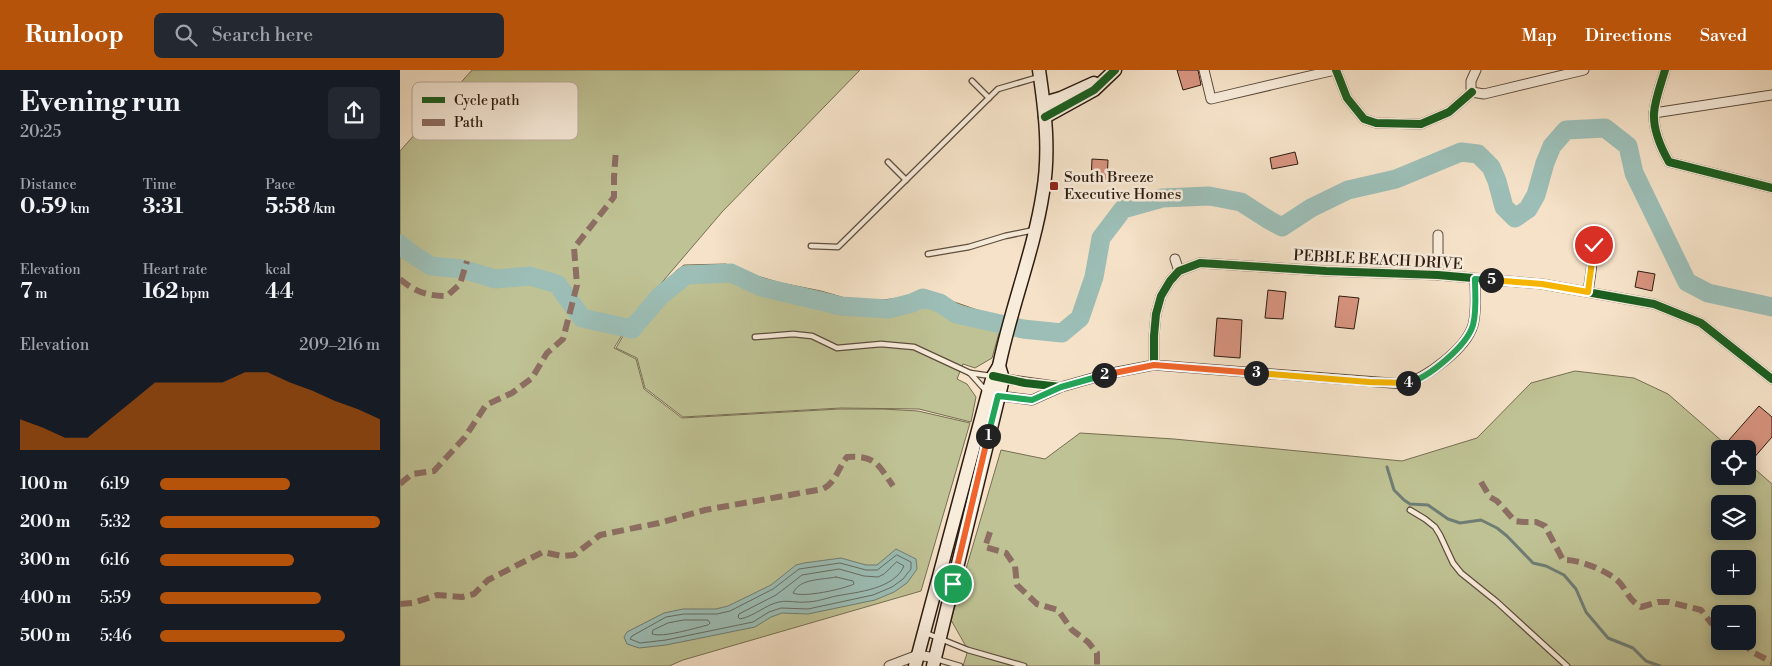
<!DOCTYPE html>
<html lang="en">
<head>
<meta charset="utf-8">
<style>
	:root { --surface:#171b24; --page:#242831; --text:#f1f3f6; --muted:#9ea1a6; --accent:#b45309 }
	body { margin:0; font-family:"Libre Bodoni",serif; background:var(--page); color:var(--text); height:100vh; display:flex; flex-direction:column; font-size:19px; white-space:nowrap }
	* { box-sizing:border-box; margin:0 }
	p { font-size:16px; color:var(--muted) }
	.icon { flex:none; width:28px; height:28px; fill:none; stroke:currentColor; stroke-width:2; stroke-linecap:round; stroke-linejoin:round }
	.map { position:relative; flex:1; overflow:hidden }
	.drawer { display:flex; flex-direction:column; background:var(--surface); width:400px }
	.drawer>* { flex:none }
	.buttons { position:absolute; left:1311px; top:370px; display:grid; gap:10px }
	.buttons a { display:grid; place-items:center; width:45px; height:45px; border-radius:8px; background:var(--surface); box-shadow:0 2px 12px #0003; font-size:25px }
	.pin { position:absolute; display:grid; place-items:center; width:42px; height:42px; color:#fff; margin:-21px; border:2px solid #fff; border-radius:50%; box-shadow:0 1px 5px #0007 }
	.km { position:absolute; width:25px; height:25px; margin:-12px; border-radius:50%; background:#222; color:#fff; font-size:14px; line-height:25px; text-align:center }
	.round { display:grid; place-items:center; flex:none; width:52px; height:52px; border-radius:8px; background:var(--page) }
	.overview { display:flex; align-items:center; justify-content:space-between; height:85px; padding:0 20px }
	h1 { font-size:28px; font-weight:700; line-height:38px }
	.figures { display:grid; grid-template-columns:repeat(3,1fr); gap:8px; height:85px; padding:5px 20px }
	.figures div { display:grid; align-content:center }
	.figures b { font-size:21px; font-weight:700 }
	.figures small { font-size:14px; font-weight:400 }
	.figures p { font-size:14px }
	.chart { height:140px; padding:10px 20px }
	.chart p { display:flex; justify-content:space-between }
	.chart svg { width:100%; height:90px; margin-top:5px; fill:var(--accent); opacity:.7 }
	ul { padding:0 20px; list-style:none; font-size:16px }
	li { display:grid; grid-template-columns:80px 60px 1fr; align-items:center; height:38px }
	li i { height:12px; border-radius:6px; background:var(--accent) }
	header { display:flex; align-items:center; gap:30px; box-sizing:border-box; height:70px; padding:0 25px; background:var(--accent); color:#fff }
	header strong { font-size:24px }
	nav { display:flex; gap:28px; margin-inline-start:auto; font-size:18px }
	.search { width:350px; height:45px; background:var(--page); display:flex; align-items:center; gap:12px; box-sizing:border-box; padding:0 18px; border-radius:8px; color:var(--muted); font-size:19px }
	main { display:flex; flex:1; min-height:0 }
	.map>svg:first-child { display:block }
</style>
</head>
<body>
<header>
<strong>Runloop</strong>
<div class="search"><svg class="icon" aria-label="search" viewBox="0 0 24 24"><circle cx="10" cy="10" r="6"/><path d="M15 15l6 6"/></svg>Search here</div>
<nav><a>Map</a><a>Directions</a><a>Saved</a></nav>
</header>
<main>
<section class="drawer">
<div class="overview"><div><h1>Evening run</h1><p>20:25</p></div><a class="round"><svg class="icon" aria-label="share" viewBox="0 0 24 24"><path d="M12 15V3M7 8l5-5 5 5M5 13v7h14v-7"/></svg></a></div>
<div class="figures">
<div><p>Distance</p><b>0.59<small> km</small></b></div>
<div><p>Time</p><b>3:31</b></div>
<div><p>Pace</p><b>5:58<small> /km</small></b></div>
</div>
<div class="figures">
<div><p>Elevation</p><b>7<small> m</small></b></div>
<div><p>Heart rate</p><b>162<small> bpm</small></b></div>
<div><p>kcal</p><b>44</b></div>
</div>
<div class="chart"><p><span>Elevation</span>209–216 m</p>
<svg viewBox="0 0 160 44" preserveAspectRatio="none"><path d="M0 44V29L10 33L20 38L30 38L40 29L50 20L60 11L70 11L80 11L90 11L100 6L110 6L120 11L130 15L140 20L150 24L160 29V44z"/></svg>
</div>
<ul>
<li><b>100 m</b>6:19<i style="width:59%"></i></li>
<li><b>200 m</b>5:32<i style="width:100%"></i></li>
<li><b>300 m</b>6:16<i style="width:61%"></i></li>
<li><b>400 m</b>5:59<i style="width:73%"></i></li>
<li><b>500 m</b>5:46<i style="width:84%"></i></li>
</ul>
</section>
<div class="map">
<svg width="1372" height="596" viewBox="0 0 1372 596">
	<rect width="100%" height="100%" fill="#f5e2c8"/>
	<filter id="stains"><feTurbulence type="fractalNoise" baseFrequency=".004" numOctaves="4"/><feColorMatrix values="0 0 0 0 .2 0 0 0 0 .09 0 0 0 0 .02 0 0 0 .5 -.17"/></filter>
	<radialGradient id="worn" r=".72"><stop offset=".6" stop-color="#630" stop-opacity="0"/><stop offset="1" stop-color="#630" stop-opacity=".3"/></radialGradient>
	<!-- green -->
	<g fill="#bfc294" stroke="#766e52" fill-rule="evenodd">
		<path d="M72,0H460L322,142L235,244L214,278L236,289L244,319L282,348L439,339H483L518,341L570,353L521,521L283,590L269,596H0V81Z"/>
		<path d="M326,194L347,203L381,213L421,221L452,230H483L506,227L523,221L603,249L592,288L575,298L563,294L557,309L567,314L576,327L571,352L519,339L441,338L283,347L245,318L237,288L216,278L233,249L276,201L284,195Z"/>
		<path d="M1175,301L1234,308L1268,324L1331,379H1320V406H1348V393L1372,414V596H563L568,580L551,550L601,380L645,389L680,363L774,369L1002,391L1077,368L1131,313ZM1320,434H1348V461H1320ZM1320,489H1348V516H1320ZM1320,544H1348V571H1320Z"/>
	</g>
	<!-- water -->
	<path fill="#9cbeb6" stroke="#6f7d74" d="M496,479L516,489L517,499L507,513L494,522L475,530L408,544L382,543L371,547L355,557L266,575L239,578L227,574L224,567L227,562L264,543L283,539H316L328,536L371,515L396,495L404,493L441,488L466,495H477Z"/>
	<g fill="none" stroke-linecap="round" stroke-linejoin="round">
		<!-- shore -->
		<g stroke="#646c63" stroke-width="1">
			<path d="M497,485L511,492V499L503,509L492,517L473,525L408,539L381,538L369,542L353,552L266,570L240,573L230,569L232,566L266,547L284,544H317L330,541L373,519L399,499L440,493L466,500H477Z"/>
			<path d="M497,492L504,496C494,519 458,522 436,526C427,528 416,532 406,532C397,533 388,530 379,532C365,535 355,546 340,549L338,547L339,544L376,525L402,505L439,499L464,506L478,507L484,504Z"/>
			<path d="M436,507L453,511L454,514C444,519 403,528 393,523C400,508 422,510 436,507Z"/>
			<path d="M284,550H308L310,553L308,555C295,558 263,568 252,564L253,560L268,553Z"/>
		</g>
		<!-- stream -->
		<path stroke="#6f7d74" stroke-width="3" d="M987,397L994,420L1004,430L1010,434L1028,435L1048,449L1060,453L1081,450L1097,458L1107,466L1133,493L1146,496L1164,505L1176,519L1186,542L1208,568L1233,578L1246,591L1260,596"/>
		<!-- river -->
		<path stroke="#9cbeb6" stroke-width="19" d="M0,174L9,182L31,196L62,199L95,209L130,206L157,214L182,248L232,259L260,226L286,205L331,203L361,217L441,236L488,239L512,233L523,228L540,233L556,244L623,259L662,263L680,248L694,207L701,168L723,139L762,128L809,126L841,132L869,150L882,157L911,138L948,120L996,109L1061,82L1078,84L1091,97L1097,111L1104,137L1115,148L1128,139L1136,125L1145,93L1152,76L1166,60L1205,58L1228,76L1234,103L1287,212L1308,223L1372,237"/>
	</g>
	<!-- building -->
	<g fill="#d7937f" stroke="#2c1b10">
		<path d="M777,0H798L801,15L783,20Z"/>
		<path d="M895,82L898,94L872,99L870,88Z"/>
		<path d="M692,89L708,90L707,113L691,112Z"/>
		<path d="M1238,201L1255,204L1252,221L1235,217Z"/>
		<path d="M868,220L886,222L883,249L865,248Z"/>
		<path d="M939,226L959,228L954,259L935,257Z"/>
		<path d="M817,248L842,250L840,288L814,286Z"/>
		<path d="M1359,336L1372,347V367L1352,390L1348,386V379H1339L1329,370Z"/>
	</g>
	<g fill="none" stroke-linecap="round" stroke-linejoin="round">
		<!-- lane casing -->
		<g stroke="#5e4d3e" stroke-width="7">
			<g id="lane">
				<path d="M572,11L589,28"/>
				<path d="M488,92L506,110"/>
				<path d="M411,176L438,177L598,19L639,7"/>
				<path d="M528,184L569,177L605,166L634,160"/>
				<path d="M355,267L393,264L412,266L437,278L481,274L514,277L570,303L587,322"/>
				<path d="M570,303L591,306"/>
				<path d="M1010,440L1025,449L1035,457L1040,465L1053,493L1061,503L1097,532L1167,596"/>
				<path d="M526,563L568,580L624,596"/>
				<path d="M536,589L560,596"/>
			</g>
		</g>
		<!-- street casing -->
		<g stroke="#5e4d3e" stroke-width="11">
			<g id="street">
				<path d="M804,0L811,29L935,0"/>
				<path d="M936,0L947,28L964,49L976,53L1021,54L1049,42L1072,22"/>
				<path d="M1076,0L1071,11V18L1072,22L1084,24L1184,0"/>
				<path d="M1265,0C1261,14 1255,29 1254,43C1253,60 1261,78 1269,92L1372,118"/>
				<path d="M1254,43L1372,25"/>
				<path d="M775,189L779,201"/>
				<path d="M1038,205V165"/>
				<path d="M1188,222C1191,201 1195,182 1191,161"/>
				<path d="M754,295V266L756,244L761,226L770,211L779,201L800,193L926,201L1038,205L1142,214L1254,234L1301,253L1372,309"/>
				<path d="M599,308L661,317"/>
				<path d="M593,325L632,330L661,317L707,304L754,295L1004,314C1026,308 1066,279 1073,255C1077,241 1075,224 1075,209"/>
				<path d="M489,596L518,585L535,588"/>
			</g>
		</g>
		<!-- secondary casing -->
		<g stroke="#2c1b10" stroke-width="15">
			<g id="secondary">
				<path d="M644,33L661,28L694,13"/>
				<path d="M645,47L694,20L715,0"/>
				<path d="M515,596L588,323L593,306L599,296C611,237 634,181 643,122C650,81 645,40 639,0"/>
				<path d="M533,596L603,309L599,296"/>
			</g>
		</g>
		<!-- lane -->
		<use href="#lane" stroke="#f8ecdb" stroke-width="4.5"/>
		<!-- street -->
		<use href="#street" stroke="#f8ecdb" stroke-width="9"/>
		<!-- secondary -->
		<use href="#secondary" stroke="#f8ecdb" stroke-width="12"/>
		<!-- quiet -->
		<g stroke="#8d6e63" stroke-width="6" stroke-dasharray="12 6" stroke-linecap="butt">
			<path d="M0,209C15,222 28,226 47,226L60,214L67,191"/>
			<path d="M1081,412L1090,427L1097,431L1115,451L1123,452H1136L1145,456L1163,490C1178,489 1206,500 1218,511C1227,519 1227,529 1241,537L1258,532H1269L1301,540L1311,553L1320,558"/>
			<path d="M0,414L12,404L34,401L65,367L86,335L112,323L132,308L147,283L163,269L177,215L174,178L214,127V107L216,79"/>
			<path d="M590,462L585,477L606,483L615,496L617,515L637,534L658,540L672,560L688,572L697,583V596"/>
			<path d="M0,534L13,533L37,525L62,527L74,524L88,510L143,482L162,486L174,485L200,465L259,453L305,440L423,419C436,412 438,398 447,387C475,385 478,394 493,416"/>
			<path d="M1342,571L1352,582L1372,592"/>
		</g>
		<!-- cycleway casing -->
		<g stroke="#f8ecdb" stroke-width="11">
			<g id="cycleway">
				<path d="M936,0L947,28L964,49L976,53L1021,54L1049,42L1072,22"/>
				<path d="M1265,0C1261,14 1255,29 1254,43C1253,60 1261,78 1269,92L1372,118"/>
				<path d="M645,47L694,20L715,0"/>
				<path d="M754,295V266L756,244L761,226L770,211L779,201L800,193L926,201L1038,205L1142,214L1254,234L1301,253L1372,309"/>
				<path d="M593,306L625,313L661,317"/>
			</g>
		</g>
		<!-- cycleway -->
		<use href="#cycleway" stroke="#1b5e20" stroke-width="8"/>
	</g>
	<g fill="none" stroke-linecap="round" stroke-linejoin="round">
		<!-- split-1 casing -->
		<g stroke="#fff" stroke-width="10">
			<path id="split-1" d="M553,514L588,366"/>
		</g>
		<!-- split-2 casing -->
		<g stroke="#fff" stroke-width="10">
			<path id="split-2" d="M588,366L598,326L632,330L661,317L704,305"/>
		</g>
		<!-- split-3 casing -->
		<g stroke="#fff" stroke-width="10">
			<path id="split-3" d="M704,305L754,295L856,303"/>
		</g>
		<!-- split-4 casing -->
		<g stroke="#fff" stroke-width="10">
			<path id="split-4" d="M856,303L969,312L1008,313"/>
		</g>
		<!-- split-5 casing -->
		<g stroke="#fff" stroke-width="10">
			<path id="split-5" d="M1008,313C1028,308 1067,276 1073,255C1077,241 1075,224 1075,209L1091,210"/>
		</g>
		<!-- split-6 casing -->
		<g stroke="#fff" stroke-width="10">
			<path id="split-6" d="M1091,210L1142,214L1188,222L1194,175"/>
		</g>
		<!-- split-1 -->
		<use href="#split-1" stroke="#f0652b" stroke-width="6"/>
		<!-- split-2 -->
		<use href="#split-2" stroke="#22a559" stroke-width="6"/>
		<!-- split-3 -->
		<use href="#split-3" stroke="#f0652b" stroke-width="6"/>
		<!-- split-4 -->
		<use href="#split-4" stroke="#f5b400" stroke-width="6"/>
		<!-- split-5 -->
		<use href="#split-5" stroke="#22a559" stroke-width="6"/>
		<!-- split-6 -->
		<use href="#split-6" stroke="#f5b400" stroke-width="6"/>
	</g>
	<!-- markers -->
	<rect fill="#8f2418" stroke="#f8ecdb" stroke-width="2" x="649" y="111" width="10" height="10" rx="2.5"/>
	<g text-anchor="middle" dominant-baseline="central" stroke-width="5" stroke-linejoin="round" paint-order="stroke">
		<!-- poi labels -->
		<g font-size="15" fill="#2c1b10" stroke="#f8ecdb" text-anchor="start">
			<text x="664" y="107">South Breeze<tspan x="664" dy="17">Executive Homes</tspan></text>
		</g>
		<!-- street labels -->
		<g font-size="15" fill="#2c1b10" stroke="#f8ecdb">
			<text transform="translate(978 190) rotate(3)">PEBBLE BEACH DRIVE</text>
		</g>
	</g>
	<!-- legend -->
	<rect x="12" y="12" width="166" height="58" rx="8" fill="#f8ecdb" stroke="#bbad9e" stroke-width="1"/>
	<rect x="22" y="27" width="23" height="6" fill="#1b5e20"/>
	<rect x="22" y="49" width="23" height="7" fill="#8d6e63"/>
	<g font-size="14" fill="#2c1b10">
		<text x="54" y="35">Cycle path</text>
		<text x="54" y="57">Path</text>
	</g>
	<rect width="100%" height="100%" filter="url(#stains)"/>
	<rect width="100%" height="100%" fill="url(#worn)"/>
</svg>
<div class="buttons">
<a><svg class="icon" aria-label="locate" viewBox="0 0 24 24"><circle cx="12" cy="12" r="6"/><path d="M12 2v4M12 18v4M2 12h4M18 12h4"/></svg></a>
<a><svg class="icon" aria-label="layers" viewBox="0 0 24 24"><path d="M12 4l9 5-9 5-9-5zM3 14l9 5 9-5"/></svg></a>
<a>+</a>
<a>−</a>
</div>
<div class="pin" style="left:553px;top:514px;background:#1e9e55"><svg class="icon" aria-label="arrive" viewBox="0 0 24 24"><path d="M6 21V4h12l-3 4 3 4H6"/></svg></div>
<div class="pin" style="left:1194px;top:175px;background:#d93025"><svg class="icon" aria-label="check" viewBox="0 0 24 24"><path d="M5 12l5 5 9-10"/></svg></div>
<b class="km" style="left:588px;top:366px">1</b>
<b class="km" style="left:704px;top:305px">2</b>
<b class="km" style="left:856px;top:303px">3</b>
<b class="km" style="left:1008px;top:313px">4</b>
<b class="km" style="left:1091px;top:210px">5</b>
</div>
</main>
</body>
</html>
